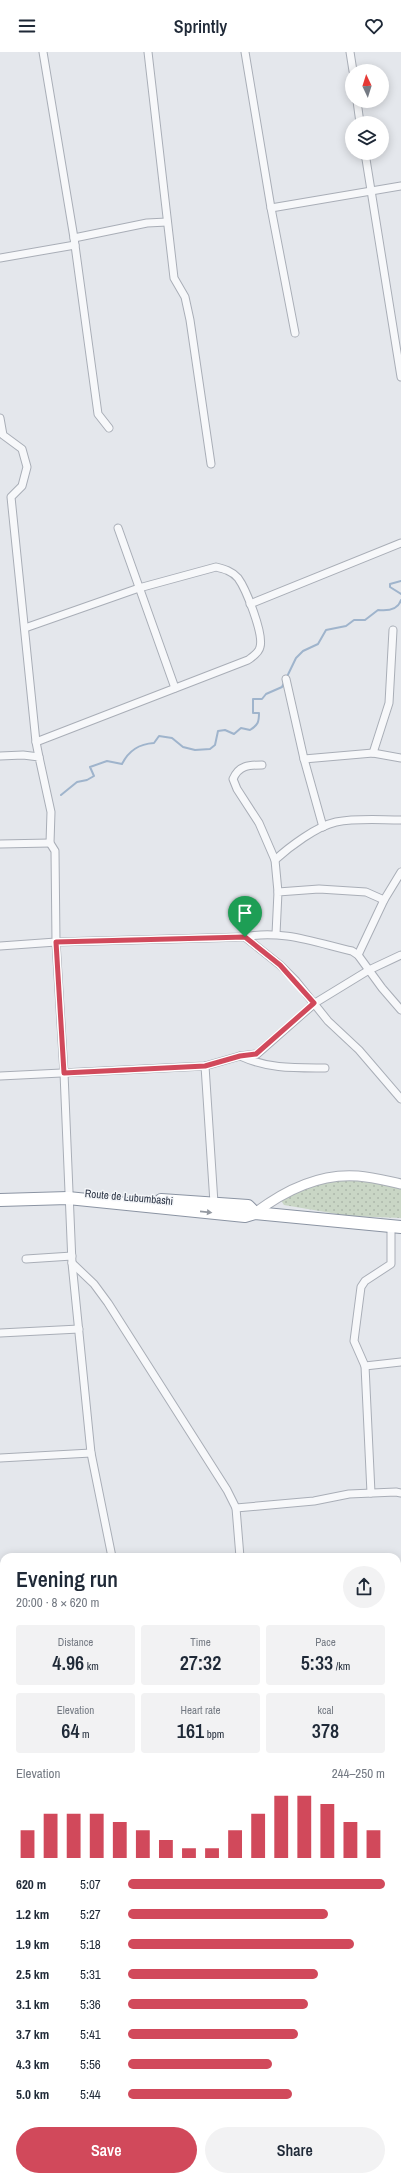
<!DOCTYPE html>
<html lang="en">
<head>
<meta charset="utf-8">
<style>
	:root { --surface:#fff; --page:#f2f2f3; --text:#1f2937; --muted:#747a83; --accent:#d1495b }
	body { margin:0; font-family:"Archivo Narrow",sans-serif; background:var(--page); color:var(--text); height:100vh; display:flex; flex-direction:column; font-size:15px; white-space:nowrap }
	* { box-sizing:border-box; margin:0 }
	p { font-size:13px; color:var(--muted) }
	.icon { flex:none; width:22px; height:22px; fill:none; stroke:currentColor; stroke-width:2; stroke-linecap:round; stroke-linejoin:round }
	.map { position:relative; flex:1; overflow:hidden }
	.sheet { position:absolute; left:0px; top:1501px; width:401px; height:628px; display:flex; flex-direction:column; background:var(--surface); border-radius:12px 12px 0 0; box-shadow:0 2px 10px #0003 }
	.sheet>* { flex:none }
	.needle { width:26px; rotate:356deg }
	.fabs { position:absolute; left:345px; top:12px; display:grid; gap:8px }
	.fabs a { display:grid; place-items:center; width:44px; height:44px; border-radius:50%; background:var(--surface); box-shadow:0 2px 10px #0003; font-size:20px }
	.pin { position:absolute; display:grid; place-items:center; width:34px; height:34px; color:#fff; margin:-41px -17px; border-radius:50% 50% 50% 0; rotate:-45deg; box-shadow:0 0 4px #0007 }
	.pin .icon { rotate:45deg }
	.round { display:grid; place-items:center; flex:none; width:42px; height:42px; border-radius:21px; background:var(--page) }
	.summary { display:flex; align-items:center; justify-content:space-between; height:68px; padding:0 16px }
	h1 { font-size:22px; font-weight:600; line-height:30px }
	.figures { display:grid; grid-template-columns:repeat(3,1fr); gap:6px; height:68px; padding:4px 16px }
	.figures div { display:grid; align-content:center; border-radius:4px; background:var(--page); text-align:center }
	.figures b { font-size:20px; font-weight:600 }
	.figures small { font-size:11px; font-weight:400 }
	.figures p { font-size:11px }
	.chart { height:112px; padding:8px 16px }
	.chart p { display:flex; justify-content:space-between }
	.chart svg { width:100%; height:72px; margin-top:4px; stroke:var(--accent); stroke-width:6 }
	.primary-button { display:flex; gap:8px; margin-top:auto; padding:8px 16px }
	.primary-button a { flex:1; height:46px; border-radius:24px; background:var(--accent); color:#fff; font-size:16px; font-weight:600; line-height:46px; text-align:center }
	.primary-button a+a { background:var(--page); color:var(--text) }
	ul { padding:0 16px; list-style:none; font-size:13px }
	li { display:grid; grid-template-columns:64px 48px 1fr; align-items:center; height:30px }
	li i { height:10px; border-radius:5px; background:var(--accent) }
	header { display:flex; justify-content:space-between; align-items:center; height:52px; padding:0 16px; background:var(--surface); font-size:18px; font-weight:600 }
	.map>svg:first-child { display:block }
</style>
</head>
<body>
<header><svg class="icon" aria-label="menu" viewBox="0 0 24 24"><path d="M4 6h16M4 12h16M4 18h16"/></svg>Sprintly<svg class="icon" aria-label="heart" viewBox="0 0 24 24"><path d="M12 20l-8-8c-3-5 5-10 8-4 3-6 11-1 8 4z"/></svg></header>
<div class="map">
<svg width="401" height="2129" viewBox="0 0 401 2129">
	<defs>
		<pattern id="grass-dots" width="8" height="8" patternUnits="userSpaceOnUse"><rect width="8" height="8" fill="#c9d6c5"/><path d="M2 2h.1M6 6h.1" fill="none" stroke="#adb8ab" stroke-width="1.8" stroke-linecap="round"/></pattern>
	</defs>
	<rect width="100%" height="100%" fill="#e4e7ec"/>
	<!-- grass -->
	<path fill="url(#grass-dots)" d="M360,1126L401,1132V1166L349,1164L284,1153L280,1147L313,1131Z"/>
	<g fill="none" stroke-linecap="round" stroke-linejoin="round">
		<!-- stream -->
		<g stroke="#9fb4cc" stroke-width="2">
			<path d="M401,529L390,532V535L401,542"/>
			<path d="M61,743L77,730L87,728L94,724L90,715L107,709L122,712C129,698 139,692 154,691L159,684L172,686L183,695L195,698L210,697L215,693L218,679L225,678L234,682L241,676L250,678C258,673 259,670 259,661H253V647H262L266,642L282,635L296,606L303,599L318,592L326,578L346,574L354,568H365L378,558C387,559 398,558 401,548"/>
			<path d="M0,1785L4,1787"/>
		</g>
		<!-- river -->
		<g stroke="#9fb4cc" stroke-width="13">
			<path d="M0,2006L4,2011"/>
			<path d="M397,2046L401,2047"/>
		</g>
		<!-- street casing -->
		<g stroke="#a9aeb7" stroke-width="9">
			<g id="street">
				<path d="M43,0L74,186L98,362L109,376"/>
				<path d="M148,0L174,226L185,245L190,268L211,412"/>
				<path d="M245,0L271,156L295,281"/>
				<path d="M350,0L353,19"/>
				<path d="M357,49L360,71"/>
				<path d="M365,101L401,325"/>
				<path d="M271,156L401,134"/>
				<path d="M74,186L147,171L167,170"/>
				<path d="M0,206L75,193"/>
				<path d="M0,366L3,383L22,397L27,415L22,434L11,445L36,690L39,705"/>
				<path d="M118,476L175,636"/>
				<path d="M250,552L401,491"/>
				<path d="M25,576L139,536L216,515C224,517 232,519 238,526C246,537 264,582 260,595C259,601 252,605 248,608L36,690"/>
				<path d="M286,627L304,707L323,775"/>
				<path d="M373,701L389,651L393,578"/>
				<path d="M0,704L23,703L39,705L51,760L50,791L55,799L56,890L64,1021L72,1211L91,1401L112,1505"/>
				<path d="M304,707L373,701L401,706"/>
				<path d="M262,713C249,713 239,713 233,727L237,737L259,771L275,808"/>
				<path d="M0,792L50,791"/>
				<path d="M278,840L275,808C289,795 317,774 336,770C357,766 379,768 401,768"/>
				<path d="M276,882L278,840L319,837L366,840L384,848"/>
				<path d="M245,885L280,913L296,929L328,969L359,998L401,1047"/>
				<path d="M0,894L56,890L245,885C280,877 317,891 352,899L358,903L382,936L401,958"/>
				<path d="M358,903L384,848L401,820"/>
				<path d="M240,1004C269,1017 293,1016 325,1016"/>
				<path d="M205,1014L214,1151"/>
				<path d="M0,1024L205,1014L240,1004L257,1002L315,951L369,918L401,903"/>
				<path d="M391,1175V1212L365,1229L361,1235L354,1289L365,1314L401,1310"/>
				<path d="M26,1207L72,1204"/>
				<path d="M72,1211L94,1232L108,1251L227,1438L236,1456L240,1505"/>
				<path d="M0,1281L79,1277"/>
				<path d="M365,1314L371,1441"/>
				<path d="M0,1406L91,1401"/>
				<path d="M236,1456L314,1449L349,1442L396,1440L401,1441"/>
				<path d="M0,1536H4"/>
				<path d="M397,1569H401"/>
				<path d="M0,1664H4"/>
				<path d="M397,1667L401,1666"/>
				<path d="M397,1775L401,1773"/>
				<path d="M0,1845L4,1846"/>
				<path d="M0,1909L4,1911"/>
				<path d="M0,1996L4,1994"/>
				<path d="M397,2104L401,2103"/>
				<path d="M347,2129L354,2125"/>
			</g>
		</g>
		<!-- secondary casing -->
		<g stroke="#a9aeb7" stroke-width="11">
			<path id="secondary" d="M255,1161C285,1138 320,1121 358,1124C372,1125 387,1129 401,1132"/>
		</g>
		<!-- highway casing -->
		<g stroke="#8b94a3" stroke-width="14">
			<g id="highway">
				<path d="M0,1148L68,1146L245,1164L255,1161L401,1175"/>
				<path d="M161,1148L248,1154L255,1161"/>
			</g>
		</g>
		<!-- street -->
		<use href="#street" stroke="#f7f8fa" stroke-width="7"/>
		<!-- secondary -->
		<use href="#secondary" stroke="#fff" stroke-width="9"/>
		<!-- highway -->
		<use href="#highway" stroke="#fff" stroke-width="12"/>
	</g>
	<!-- one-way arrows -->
	<defs><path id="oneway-solid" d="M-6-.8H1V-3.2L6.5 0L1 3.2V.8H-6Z"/></defs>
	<use fill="#959aa2" href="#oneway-solid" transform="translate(206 1160) rotate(6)"/>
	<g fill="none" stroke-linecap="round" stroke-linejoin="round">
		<!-- route casing -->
		<g stroke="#fff" stroke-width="8">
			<path id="route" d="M245,885L280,913L314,951L256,1002L240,1004L205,1014L64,1021L56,890Z"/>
		</g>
		<!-- route -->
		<use href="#route" stroke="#d1495b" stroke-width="5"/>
	</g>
	<g text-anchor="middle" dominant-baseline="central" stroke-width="3" stroke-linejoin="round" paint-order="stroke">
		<!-- street labels -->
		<g font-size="11" fill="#2b3445" stroke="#f4f6f9">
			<text transform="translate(129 1145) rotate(5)">Route de Lubumbashi</text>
		</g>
	</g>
</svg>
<div class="fabs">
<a><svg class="needle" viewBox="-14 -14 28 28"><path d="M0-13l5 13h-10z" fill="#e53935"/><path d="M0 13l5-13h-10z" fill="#747a83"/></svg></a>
<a><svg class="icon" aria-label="layers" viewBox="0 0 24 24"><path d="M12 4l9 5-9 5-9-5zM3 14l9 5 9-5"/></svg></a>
</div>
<div class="pin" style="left:245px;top:885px;background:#1e9e55"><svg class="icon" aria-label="arrive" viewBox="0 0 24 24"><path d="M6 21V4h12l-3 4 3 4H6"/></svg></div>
<section class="sheet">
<div class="summary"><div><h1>Evening run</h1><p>20:00 · 8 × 620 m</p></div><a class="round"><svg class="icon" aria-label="share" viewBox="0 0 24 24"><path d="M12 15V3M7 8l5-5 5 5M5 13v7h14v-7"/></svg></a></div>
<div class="figures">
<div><p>Distance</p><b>4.96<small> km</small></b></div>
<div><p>Time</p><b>27:32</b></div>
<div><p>Pace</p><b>5:33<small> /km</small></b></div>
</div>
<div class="figures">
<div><p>Elevation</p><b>64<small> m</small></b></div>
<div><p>Heart rate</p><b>161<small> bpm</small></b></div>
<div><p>kcal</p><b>378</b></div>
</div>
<div class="chart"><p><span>Elevation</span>244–250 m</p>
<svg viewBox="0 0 160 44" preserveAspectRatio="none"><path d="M5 44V27M15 44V17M25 44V17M35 44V17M45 44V22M55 44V27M65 44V33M75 44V38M85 44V38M95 44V27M105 44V17M115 44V6M125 44V6M135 44V11M145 44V22M155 44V27"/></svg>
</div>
<ul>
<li><b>620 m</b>5:07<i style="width:100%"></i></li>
<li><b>1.2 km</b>5:27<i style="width:78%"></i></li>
<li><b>1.9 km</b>5:18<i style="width:88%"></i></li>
<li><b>2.5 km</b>5:31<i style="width:74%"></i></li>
<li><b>3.1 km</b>5:36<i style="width:70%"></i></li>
<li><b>3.7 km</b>5:41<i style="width:66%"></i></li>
<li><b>4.3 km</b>5:56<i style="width:56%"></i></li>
<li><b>5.0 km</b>5:44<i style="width:64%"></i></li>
</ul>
<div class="primary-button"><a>Save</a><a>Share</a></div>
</section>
</div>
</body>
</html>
